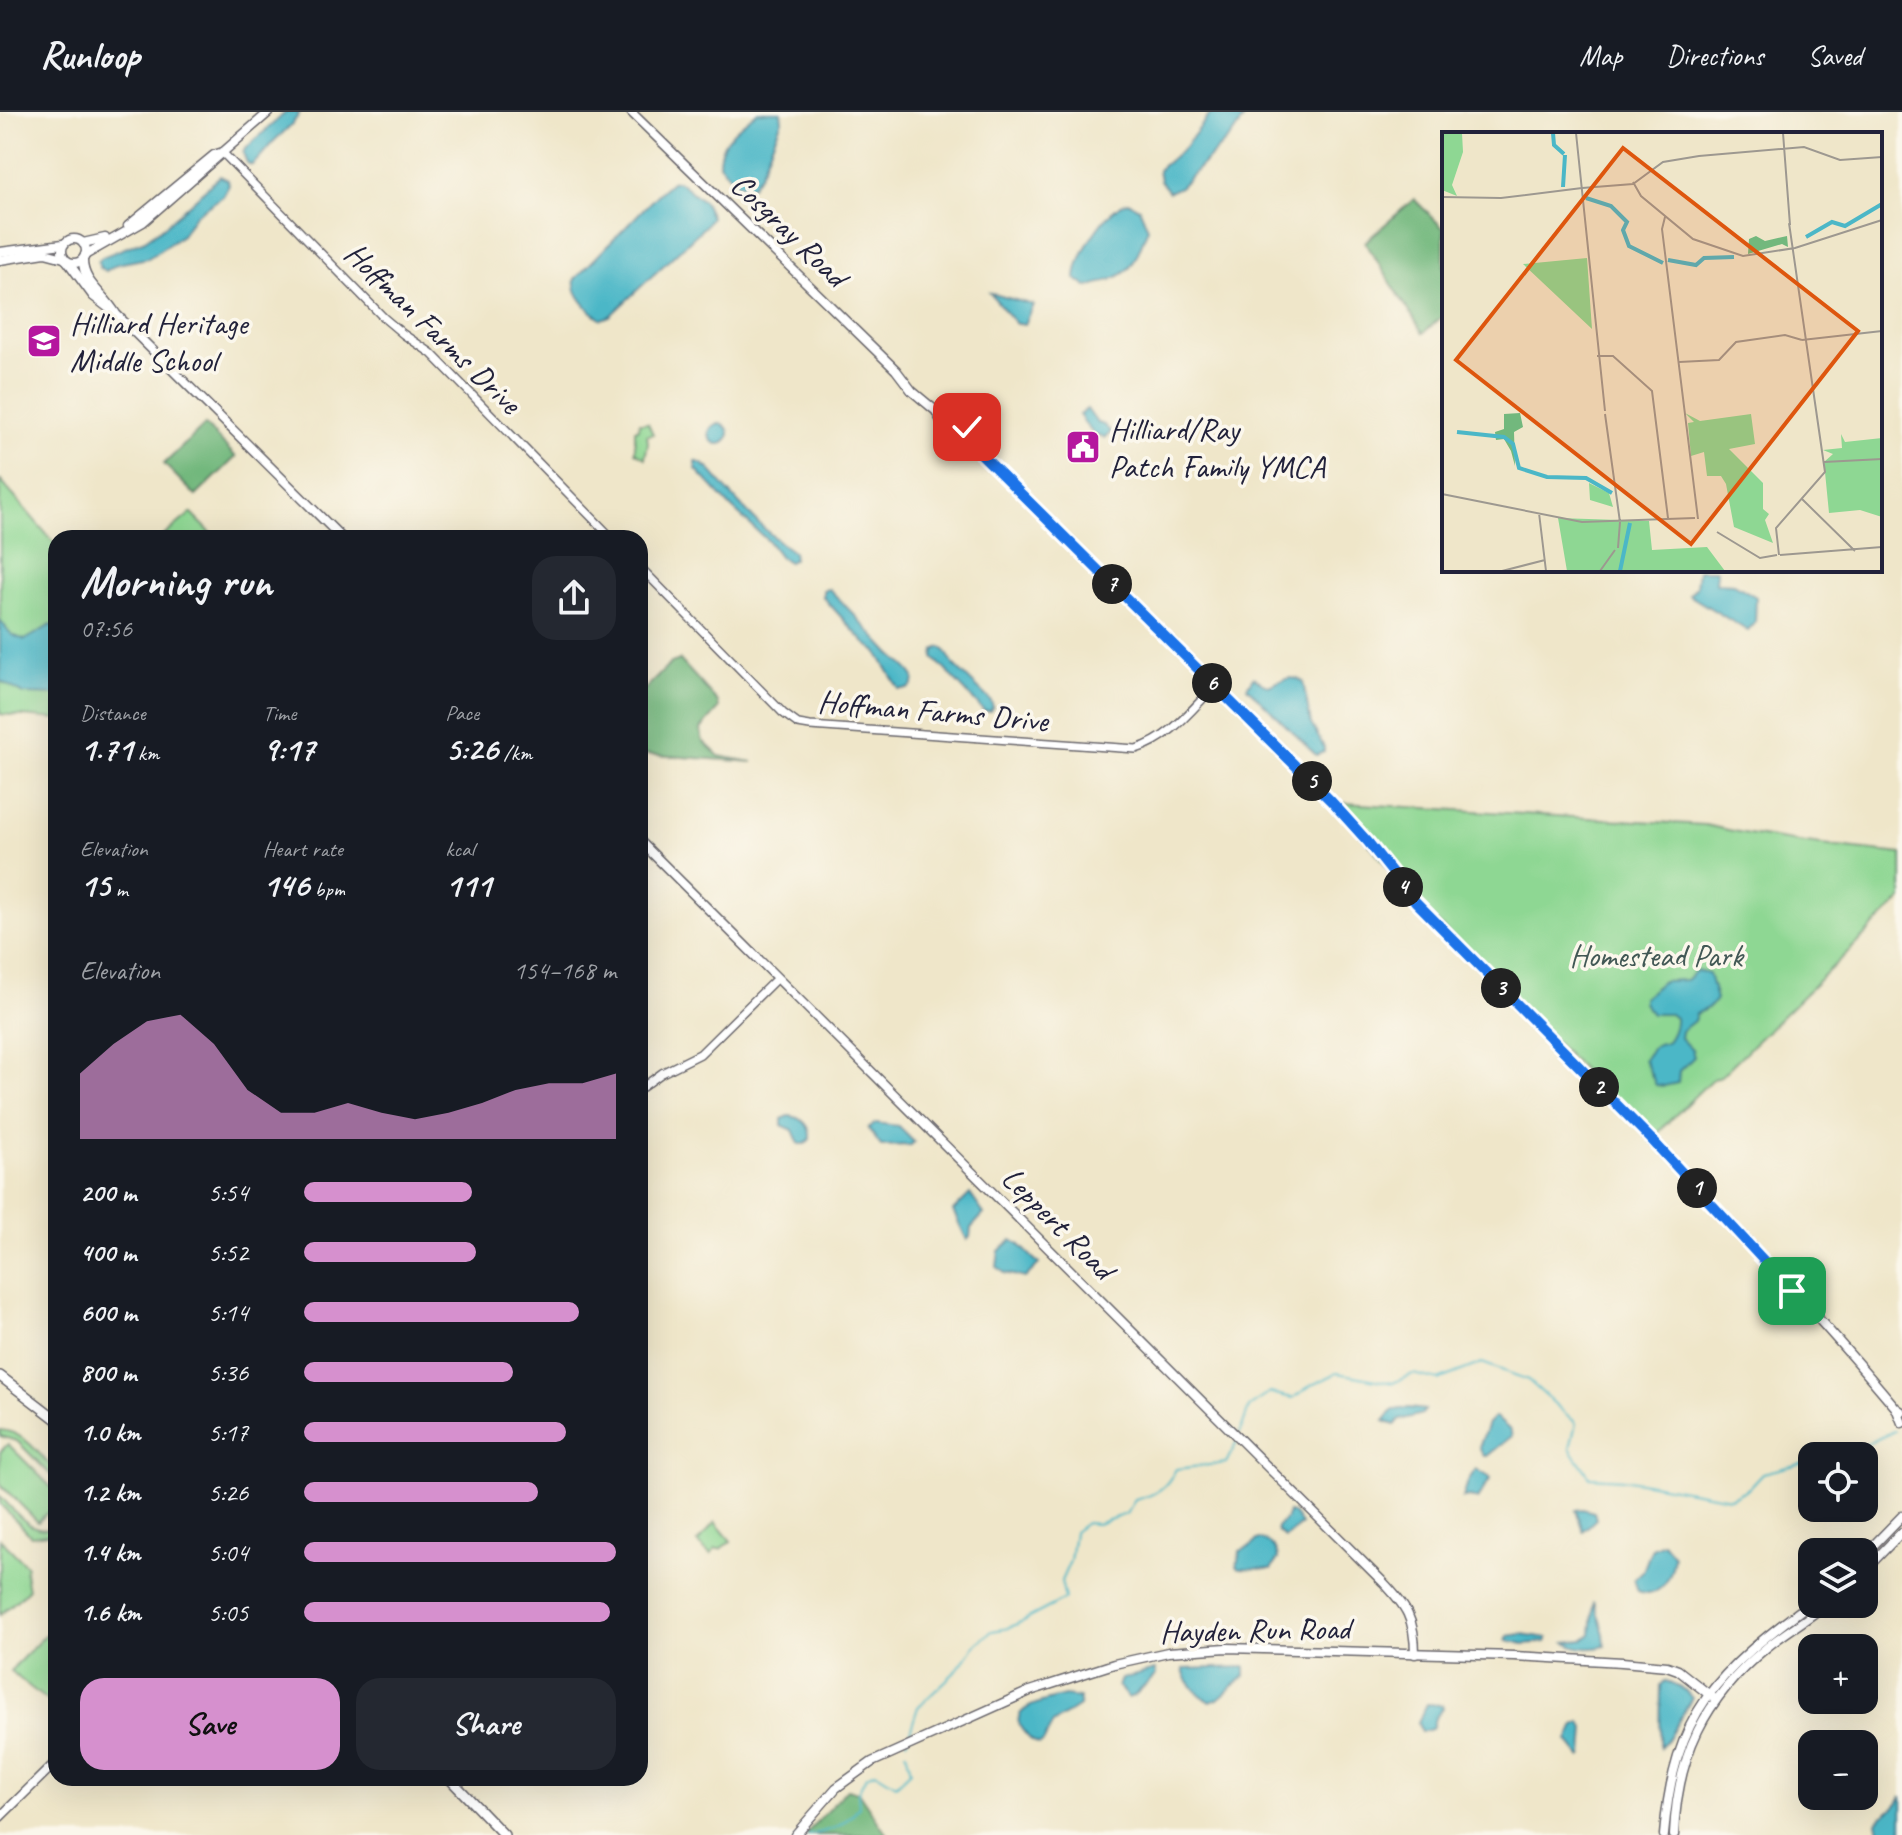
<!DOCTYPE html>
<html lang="en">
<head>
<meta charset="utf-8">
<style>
	:root { --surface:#171b24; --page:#242831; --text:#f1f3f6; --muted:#9ea1a6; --line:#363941; --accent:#d690ce }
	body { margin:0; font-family:Caveat,sans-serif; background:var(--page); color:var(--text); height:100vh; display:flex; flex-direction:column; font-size:30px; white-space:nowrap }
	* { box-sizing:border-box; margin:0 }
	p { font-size:26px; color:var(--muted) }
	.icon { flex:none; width:44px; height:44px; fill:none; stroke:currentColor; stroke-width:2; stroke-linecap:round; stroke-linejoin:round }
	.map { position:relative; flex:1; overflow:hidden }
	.details { position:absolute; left:48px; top:418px; width:600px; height:1256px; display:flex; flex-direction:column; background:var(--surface); border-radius:24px; box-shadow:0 8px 32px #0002 }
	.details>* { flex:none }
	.buttons { position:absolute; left:1798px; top:1330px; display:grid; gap:16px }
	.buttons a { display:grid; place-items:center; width:80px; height:80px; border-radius:16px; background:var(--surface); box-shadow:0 8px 32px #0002; font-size:40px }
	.pin { position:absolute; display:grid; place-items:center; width:68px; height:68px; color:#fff; margin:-34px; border-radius:16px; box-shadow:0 4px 12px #0006 }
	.km { position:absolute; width:40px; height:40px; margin:-20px; border-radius:50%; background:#222; color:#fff; font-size:22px; line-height:40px; text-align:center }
	.round { display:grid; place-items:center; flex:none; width:84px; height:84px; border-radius:24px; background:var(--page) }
	.headline { display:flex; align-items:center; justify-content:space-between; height:136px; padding:0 32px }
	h1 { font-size:44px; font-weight:700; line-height:60px }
	.stats { display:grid; grid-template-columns:repeat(3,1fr); gap:12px; height:136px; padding:8px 32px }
	.stats div { display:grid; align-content:center }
	.stats b { font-size:34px; font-weight:700 }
	.stats small { font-size:22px; font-weight:400 }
	.stats p { font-size:22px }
	.chart { height:224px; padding:16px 32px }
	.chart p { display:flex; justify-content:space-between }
	.chart svg { width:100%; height:144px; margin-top:8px; fill:var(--accent); opacity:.7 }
	.action { display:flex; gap:16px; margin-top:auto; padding:16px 32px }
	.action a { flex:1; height:92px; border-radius:24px; background:var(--accent); color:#111; font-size:32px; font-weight:700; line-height:92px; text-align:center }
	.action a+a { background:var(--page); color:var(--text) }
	ul { padding:0 32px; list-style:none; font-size:26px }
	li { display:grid; grid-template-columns:128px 96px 1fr; align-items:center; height:60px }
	li i { height:20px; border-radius:10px; background:var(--accent) }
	header { display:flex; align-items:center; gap:48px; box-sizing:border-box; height:112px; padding:0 40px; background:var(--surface); border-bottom:2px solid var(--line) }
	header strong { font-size:38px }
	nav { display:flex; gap:44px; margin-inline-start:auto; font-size:28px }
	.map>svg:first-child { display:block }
</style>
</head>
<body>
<header>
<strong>Runloop</strong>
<nav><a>Map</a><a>Directions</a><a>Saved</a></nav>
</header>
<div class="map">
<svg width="1902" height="1723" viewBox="0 0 1902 1723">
	<rect width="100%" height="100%" fill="#fbf7ec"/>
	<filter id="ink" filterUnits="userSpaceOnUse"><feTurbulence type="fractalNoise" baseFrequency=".0125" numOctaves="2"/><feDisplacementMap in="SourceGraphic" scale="16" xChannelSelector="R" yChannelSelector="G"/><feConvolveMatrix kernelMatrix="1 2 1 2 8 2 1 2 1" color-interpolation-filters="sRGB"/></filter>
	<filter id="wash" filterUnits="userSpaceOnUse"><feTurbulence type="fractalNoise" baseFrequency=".006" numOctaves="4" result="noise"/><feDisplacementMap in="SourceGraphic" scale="32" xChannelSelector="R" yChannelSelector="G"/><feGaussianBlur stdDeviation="1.8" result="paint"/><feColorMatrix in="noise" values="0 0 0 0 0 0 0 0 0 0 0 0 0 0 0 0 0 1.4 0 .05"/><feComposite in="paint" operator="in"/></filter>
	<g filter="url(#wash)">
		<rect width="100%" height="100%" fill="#efe6c9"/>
		<!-- green -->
		<g fill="#8ed793" stroke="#587c67" stroke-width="2">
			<path d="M639,311H648L653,322L647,323L648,331L645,346L635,340V318L638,317Z"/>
			<path d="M0,368L56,433V607L0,602Z"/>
			<path d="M191,401L216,426H161Z"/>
			<path d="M1343,691L1705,713C1770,728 1835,735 1902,742V787L1721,964L1711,968L1651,1027L1415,788L1349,707Z"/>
			<path d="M0,1318C24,1319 40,1343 56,1360V1368L17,1329L0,1324Z"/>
			<path d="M8,1332L56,1380V1392L38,1410L0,1372V1340Z"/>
			<path d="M0,1384C16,1400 31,1424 56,1415V1421L31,1424L0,1392Z"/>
			<path d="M715,1410L731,1429L720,1437H715L711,1443L697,1431Z"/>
			<path d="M0,1427L27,1454L25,1459L28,1478L0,1503Z"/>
			<path d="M56,1512V1596L10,1559Z"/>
		</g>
		<!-- forest -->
		<g fill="#72b87d" stroke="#4a6d5c" stroke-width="2">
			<path d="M1414,87L1444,117V203L1423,221L1365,130Z"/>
			<path d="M205,313L236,345L196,384L164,352Z"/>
			<path d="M680,548L718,590L719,597L701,617L702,628L719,644L753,650L640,642V582L671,551Z"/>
			<path d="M847,1677L858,1680L887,1723H805Z"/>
		</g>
		<!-- water -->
		<g fill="#4bb7c7" stroke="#366c81" stroke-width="2">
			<path d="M286,0H300C293,14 285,18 274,29C266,37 261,46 252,53L247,51L243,41L245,37Z"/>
			<path d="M757,0H781L782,8L760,62L752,74L736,71L719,52C718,27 740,15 757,0Z"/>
			<path d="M1212,0H1248L1232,23L1180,75L1169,80L1160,68L1158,58L1184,36Z"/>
			<path d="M220,64L228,68L229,73L223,84L195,103L182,123L148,146L117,152L106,159L100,156L98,150L102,145L145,128L166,113Z"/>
			<path d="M678,69L704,90L711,105L705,114L610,204L602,207C589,199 572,182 575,167L662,78L671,70Z"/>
			<path d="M1128,90L1139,96L1148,116C1130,160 1134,162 1087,175L1076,167C1077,142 1105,98 1128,90Z"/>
			<path d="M990,181L1033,193L1024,212H1016Z"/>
			<path d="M1087,297L1097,311L1104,313L1111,320L1105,326L1094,323L1079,303Z"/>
			<circle cx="719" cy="322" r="10"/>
			<path d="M696,349C712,355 717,368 728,379C747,401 770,424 793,440L794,447L789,450L780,445L768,429L732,396L696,357Z"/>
			<path d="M1698,458H1717L1716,471L1734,472L1756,485L1755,511L1748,519L1689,483L1696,475Z"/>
			<path d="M829,477C849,497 868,517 887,538C896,549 907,553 914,565L913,573L908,577H899L877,540L865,531L823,485V478Z"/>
			<path d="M0,508L12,523L25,528L51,513L56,516V583L24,582L0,569Z"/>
			<path d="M941,535L945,538L953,552L991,589L993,595L990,599H984L934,546L935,538Z"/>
			<path d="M1253,565L1268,574C1279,570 1292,561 1303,570L1311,612L1324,635V640L1316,643L1247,575Z"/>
			<path d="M1696,859L1709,862L1716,887L1711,894L1696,902L1694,909L1681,919L1680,926L1692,938L1694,945L1679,959L1678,971L1664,974L1656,973L1644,947C1652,939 1653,930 1666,931C1671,925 1676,915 1675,906L1670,902H1652L1643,891V886L1663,869L1686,868Z"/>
			<path d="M789,1004C802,1005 811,1013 810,1027L805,1032H799L793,1018L782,1013V1007Z"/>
			<path d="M876,1011L898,1014L914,1030L911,1033L881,1034L868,1016Z"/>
			<path d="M970,1082L984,1102L971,1116L970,1125L967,1128L953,1099Z"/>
			<path d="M1012,1128L1019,1132L1039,1152L1025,1166L1005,1161L997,1155L999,1139Z"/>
			<path d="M1409,1296L1425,1298L1422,1302L1400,1308L1395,1313L1384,1309L1393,1298Z"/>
			<path d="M1495,1305L1510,1318L1512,1324L1487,1344H1484L1479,1336L1488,1311Z"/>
			<path d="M1476,1357L1491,1366L1477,1387L1470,1385L1463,1386L1468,1369Z"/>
			<path d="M1582,1397L1594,1400L1596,1407L1583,1419L1576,1398Z"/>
			<path d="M1288,1400L1294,1402L1301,1412L1285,1426L1277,1419V1415L1286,1407Z"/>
			<path d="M1258,1427C1268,1428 1277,1436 1278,1447L1271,1457L1240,1456L1237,1454L1240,1439L1252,1434Z"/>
			<path d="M1663,1431L1674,1444C1672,1463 1662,1488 1638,1479L1634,1467L1643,1459L1652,1436Z"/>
			<path d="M1594,1489L1604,1522L1605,1534C1592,1538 1577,1537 1566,1530L1583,1528L1591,1522Z"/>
			<path d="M1522,1522L1548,1526L1546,1530L1524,1532L1506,1528L1508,1524Z"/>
			<path d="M1245,1555V1564L1218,1587L1211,1590C1200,1584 1185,1570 1183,1557Z"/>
			<path d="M1155,1558L1156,1563L1135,1583L1128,1586L1118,1574L1121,1567Z"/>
			<path d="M1665,1569L1685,1578L1692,1586L1668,1627L1660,1635L1661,1573Z"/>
			<path d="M1065,1584L1080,1586L1079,1594L1053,1611L1043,1630L1039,1632C1032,1630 1029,1626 1024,1620C1003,1596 1047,1588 1065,1584Z"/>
			<path d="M1427,1592L1442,1593L1443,1596L1435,1606L1432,1617L1421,1620L1418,1610Z"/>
			<path d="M1581,1610L1585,1616L1583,1643L1581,1645L1568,1629L1575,1613Z"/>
			<path d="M1902,1684V1723H1880L1877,1710C1884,1699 1895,1700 1902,1684Z"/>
		</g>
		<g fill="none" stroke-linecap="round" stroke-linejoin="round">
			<!-- stream -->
			<g stroke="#4bb7c7" stroke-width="2">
				<path d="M1240,1321L1249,1295L1270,1281L1293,1286L1310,1274L1337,1261L1393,1271L1413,1262L1438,1268L1482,1251L1528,1268L1576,1311L1570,1336L1590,1365L1623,1367L1730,1386L1749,1376L1763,1361L1812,1349"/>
				<path d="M1833,1344L1848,1341L1894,1319"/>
				<path d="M907,1629L918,1595L956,1559L976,1532L992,1519L1009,1516L1065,1487L1061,1469L1070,1449L1074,1420L1086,1411L1097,1412L1126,1402L1135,1388C1156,1383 1166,1376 1176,1357L1226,1351L1237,1330"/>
				<path d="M809,1723C835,1717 840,1717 859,1695L858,1680L866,1664L875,1660L896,1673L911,1659L906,1640"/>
			</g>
		</g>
	</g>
	<g filter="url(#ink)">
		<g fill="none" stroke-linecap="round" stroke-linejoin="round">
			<!-- tertiary casing -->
			<g stroke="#6a676d" stroke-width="10">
				<g id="tertiary">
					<path d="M222,40L384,206L403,222L431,241L612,426"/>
					<path d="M640,455L783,601L798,612L810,614L1136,637C1170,627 1191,598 1215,574"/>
					<path d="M640,977L662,961L700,942L777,866"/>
				</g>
			</g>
			<!-- secondary casing -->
			<g stroke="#6a676d" stroke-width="11">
				<g id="secondary">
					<path d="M631,0L896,258L912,279L936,299L943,313"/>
					<path d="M128,114L214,43L220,41"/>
					<circle cx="74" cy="139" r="12"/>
					<path d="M83,131L105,126"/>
					<path d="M0,140L63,132"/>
					<path d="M85,143L143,110L269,0"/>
					<path d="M83,147C82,171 105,182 116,202L342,426"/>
					<path d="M0,148L45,141L64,146"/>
					<path d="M68,150L93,184L115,201"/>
					<circle cx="955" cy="315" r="12"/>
					<path d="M957,326L973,334L1331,689C1362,721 1386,759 1417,791C1579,957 1747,1118 1896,1296L1902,1300"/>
					<path d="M640,729L1383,1470C1406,1494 1415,1507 1415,1542"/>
					<path d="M1896,1296L1902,1311"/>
					<path d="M1864,1443L1902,1404"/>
					<path d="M1864,1459L1902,1420"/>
					<path d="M0,1705L56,1650"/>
					<path d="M795,1723L836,1676L872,1650L1030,1579L1114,1552L1168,1540L1227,1536L1514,1544L1622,1550L1667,1554L1678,1558L1716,1588"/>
					<path d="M1664,1723C1674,1600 1717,1560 1812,1490"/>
					<path d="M1674,1723C1677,1643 1704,1587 1766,1536C1785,1520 1807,1508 1826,1492"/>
				</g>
			</g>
			<!-- primary casing -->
			<g stroke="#6a676d" stroke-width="12">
				<g id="primary">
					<path d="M0,1264L56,1307"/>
					<path d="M449,1666L504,1723"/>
				</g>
			</g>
			<!-- tertiary -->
			<use href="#tertiary" stroke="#fff" stroke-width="7"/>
			<!-- secondary -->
			<use href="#secondary" stroke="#fff" stroke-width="8"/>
			<!-- primary -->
			<use href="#primary" stroke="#fff" stroke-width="9"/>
		</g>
	</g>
	<g fill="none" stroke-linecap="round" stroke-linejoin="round" filter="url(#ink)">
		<!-- route casing -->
		<g stroke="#fff" stroke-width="16">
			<path id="route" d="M967,315L973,334L1331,689L1368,730L1415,789L1651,1027L1792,1179"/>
		</g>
		<!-- route -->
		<use href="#route" stroke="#1a73e8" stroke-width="10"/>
	</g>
	<!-- icons -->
	<defs>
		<g id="school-square" transform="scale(1.8)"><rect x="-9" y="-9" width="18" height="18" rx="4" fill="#b5179e" stroke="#fbf7ec"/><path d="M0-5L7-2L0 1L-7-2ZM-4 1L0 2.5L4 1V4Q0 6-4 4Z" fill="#fff"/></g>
		<g id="civic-square" transform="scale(1.8)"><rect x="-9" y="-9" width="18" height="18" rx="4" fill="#b5179e" stroke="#fbf7ec"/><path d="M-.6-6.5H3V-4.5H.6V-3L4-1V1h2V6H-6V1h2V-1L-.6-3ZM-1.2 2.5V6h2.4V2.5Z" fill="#fff"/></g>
	</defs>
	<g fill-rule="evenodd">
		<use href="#school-square" x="44" y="229"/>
		<use href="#civic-square" x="1083" y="335"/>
	</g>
	<g text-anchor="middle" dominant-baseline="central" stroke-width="7" stroke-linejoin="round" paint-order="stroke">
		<!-- street labels -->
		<g font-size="32" fill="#22223b" stroke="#fbf7ec">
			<text transform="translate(789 118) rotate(44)">Cosgray Road</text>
			<text transform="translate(433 216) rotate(44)">Hoffman Farms Drive</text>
			<text transform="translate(933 599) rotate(5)">Hoffman Farms Drive</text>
			<text transform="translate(1058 1111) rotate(45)">Leppert Road</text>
			<text transform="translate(1255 1518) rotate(-1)">Hayden Run Road</text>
		</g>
		<!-- poi labels -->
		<g font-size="32" fill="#22223b" stroke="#fbf7ec" text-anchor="start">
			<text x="70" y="211">Hilliard Heritage<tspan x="70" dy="37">Middle School</tspan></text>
			<text x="1109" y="317">Hilliard/Ray<tspan x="1109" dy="37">Patch Family YMCA</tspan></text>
		</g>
		<!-- park labels -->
		<g font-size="32" fill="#425855" stroke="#fbf7ec">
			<text x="1656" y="843">Homestead Park</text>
		</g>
	</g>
	<!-- overview -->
	<g transform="translate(1442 20)">
		<rect width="440" height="440" fill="#efe6c9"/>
		<path d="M0,1H20L21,20L10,53L15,64L0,58ZM145,126L150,197L81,132ZM243,281L258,289L309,282L313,312L287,317L321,351V377L327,382L323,388L331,411L292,395L284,352L279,344H265L262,320L249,324L246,291L252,290ZM399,302L403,310L440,306V385L418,378L387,381L382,330L391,322L381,318L400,316ZM147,351L167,361L171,375L148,368ZM116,386L207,389L210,418L265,415L283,439H125Z" fill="#8ed793"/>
		<path d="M314,104L323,109L345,104L346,115L340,112L306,122L307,107ZM78,281L81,295L72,300L73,334L69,319L62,307L54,308L53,300L62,297V282Z" fill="#72b87d"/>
		<path fill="none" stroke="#4bb7c7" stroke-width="4" d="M111,1L112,13L122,22M121,55L123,23M144,66L169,74L185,90L181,98L187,114L221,131M364,105L390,90L403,94L440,72M226,128L254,133L262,126L292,125M15,300L62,305L71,312L77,336L105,345L144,346L170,361M178,439L188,391"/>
		<path fill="none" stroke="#9d9890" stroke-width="2" d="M134,1L163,279M341,1L348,93M191,50L199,64L251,107L301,124L353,116L440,88M140,56L191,52L221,30L257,24L362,15L398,28L440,25M0,65L59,66L140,56M223,85L220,97L256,387M360,208L440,199M155,224H171L210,259L226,386M237,230L277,228L294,210L343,203L360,208M163,282L178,390L176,416M382,330L440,327M0,362L140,390L253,386M360,367L413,419M97,381L104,439M275,400L318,426L335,423M337,423L334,396L383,340L347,91M338,423L440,415M60,439L103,428M158,439L173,418"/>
		<path fill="#de560e" fill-opacity="0.15" stroke="#de560e" stroke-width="4" d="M181,16L416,199L249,412L14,228Z"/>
		<rect width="440" height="440" fill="none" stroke="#22223b" stroke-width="4"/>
	</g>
</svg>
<div class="buttons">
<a><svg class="icon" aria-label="locate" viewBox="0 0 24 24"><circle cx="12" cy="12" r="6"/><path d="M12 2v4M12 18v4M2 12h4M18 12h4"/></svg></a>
<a><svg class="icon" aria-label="layers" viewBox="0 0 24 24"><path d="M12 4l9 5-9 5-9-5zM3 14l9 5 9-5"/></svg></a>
<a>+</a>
<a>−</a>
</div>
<div class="pin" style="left:1792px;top:1179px;background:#1e9e55"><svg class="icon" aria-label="arrive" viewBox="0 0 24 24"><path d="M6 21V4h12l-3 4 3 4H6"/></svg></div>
<div class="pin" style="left:967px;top:315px;background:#d93025"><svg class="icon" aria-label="check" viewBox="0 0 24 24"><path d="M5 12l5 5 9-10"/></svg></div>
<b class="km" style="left:1697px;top:1076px">1</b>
<b class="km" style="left:1599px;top:975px">2</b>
<b class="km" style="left:1501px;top:876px">3</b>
<b class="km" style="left:1403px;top:775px">4</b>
<b class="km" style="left:1312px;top:669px">5</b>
<b class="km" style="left:1212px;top:571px">6</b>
<b class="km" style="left:1112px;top:472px">7</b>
<section class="details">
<div class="headline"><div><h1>Morning run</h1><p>07:56</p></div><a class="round"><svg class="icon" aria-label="share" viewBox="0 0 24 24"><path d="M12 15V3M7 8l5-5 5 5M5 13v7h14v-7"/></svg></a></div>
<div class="stats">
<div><p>Distance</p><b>1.71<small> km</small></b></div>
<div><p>Time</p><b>9:17</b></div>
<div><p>Pace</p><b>5:26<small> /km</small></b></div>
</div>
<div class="stats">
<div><p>Elevation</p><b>15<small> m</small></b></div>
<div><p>Heart rate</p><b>146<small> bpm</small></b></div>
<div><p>kcal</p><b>111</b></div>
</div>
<div class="chart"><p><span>Elevation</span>154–168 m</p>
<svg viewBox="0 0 160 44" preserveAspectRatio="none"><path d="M0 44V24L10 15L20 8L30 6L40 15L50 29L60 36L70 36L80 33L90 36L100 38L110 36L120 33L130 29L140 27L150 27L160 24V44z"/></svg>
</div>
<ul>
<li><b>200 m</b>5:54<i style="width:54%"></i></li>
<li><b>400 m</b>5:52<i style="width:55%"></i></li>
<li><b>600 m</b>5:14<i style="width:88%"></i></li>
<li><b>800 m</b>5:36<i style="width:67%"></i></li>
<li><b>1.0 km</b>5:17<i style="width:84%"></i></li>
<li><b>1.2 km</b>5:26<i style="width:75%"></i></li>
<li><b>1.4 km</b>5:04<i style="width:100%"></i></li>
<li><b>1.6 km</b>5:05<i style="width:98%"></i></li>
</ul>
<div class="action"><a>Save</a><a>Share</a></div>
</section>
</div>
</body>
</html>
